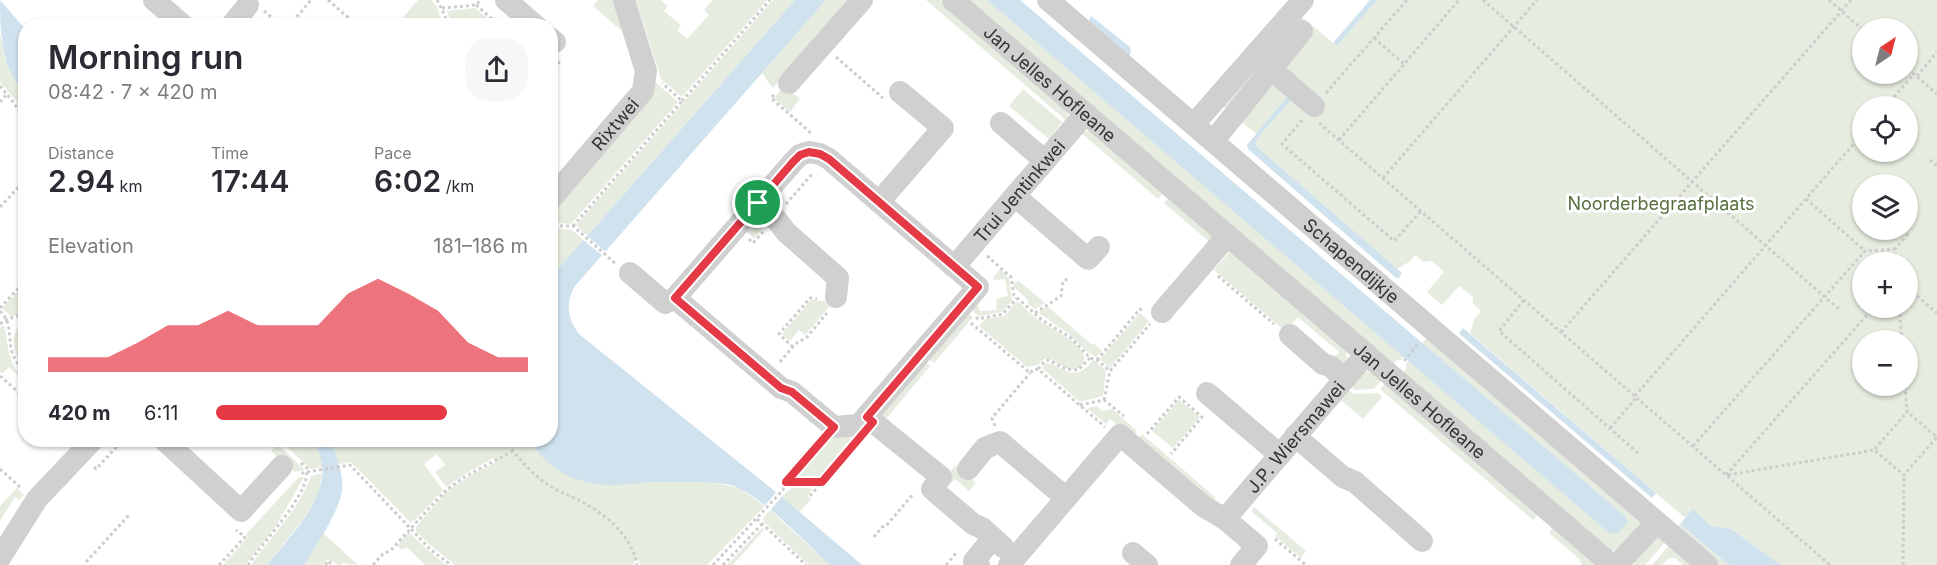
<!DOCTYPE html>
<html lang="en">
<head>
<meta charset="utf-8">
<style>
	:root { --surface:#fff; --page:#f7f7f7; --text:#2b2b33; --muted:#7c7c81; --accent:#e63946 }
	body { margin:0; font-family:Inter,sans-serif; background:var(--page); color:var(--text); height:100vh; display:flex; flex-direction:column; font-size:22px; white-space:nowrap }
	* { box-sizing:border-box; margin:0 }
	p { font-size:20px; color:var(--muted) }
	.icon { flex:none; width:33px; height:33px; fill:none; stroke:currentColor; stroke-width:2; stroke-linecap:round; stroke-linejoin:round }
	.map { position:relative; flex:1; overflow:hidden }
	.sheet { position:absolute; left:18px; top:18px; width:540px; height:429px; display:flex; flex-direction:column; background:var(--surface); border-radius:24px; box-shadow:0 2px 4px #0004 }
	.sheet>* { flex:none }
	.needle { width:39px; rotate:35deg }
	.tools { position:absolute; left:1852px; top:18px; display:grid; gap:12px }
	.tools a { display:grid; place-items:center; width:66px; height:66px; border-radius:50%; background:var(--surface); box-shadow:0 2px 4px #0004; font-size:30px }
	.pin { position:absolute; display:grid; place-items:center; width:51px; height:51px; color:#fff; margin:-26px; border:3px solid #fff; border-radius:50%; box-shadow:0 2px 6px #0007 }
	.round { display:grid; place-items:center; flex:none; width:63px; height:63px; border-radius:24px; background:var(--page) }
	.headline { display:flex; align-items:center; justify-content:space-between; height:102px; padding:0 30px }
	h1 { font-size:33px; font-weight:600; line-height:45px }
	.stats { display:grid; grid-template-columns:repeat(3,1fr); gap:9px; height:102px; padding:6px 30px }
	.stats div { display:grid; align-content:center }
	.stats b { font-size:30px; font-weight:600 }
	.stats small { font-size:16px; font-weight:400 }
	.stats p { font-size:16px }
	.chart { height:168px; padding:12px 30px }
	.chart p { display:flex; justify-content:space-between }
	.chart svg { width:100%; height:108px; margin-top:6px; fill:var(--accent); opacity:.7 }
	ul { padding:0 30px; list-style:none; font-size:20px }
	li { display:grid; grid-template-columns:96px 72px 1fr; align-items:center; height:45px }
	li i { height:15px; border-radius:8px; background:var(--accent) }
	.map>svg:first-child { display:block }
</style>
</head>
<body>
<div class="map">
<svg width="1937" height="565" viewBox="0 0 1937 565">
	<rect width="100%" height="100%" fill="#fff"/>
	<!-- green -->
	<g fill="#e6ecdf" fill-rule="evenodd">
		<path d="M418,0H432L437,7L443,25H401L398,23Z"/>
		<path d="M598,0H613L623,32L593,6Z"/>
		<path d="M636,0H661L668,6L664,11L681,25L677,30L687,39L709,15L704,10L713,0H767L682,97L661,79Z"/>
		<path d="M773,0H795L587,236L576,225Z"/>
		<path d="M826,0H855L814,40L773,88L762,73Z"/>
		<path d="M926,0H940L1063,105L1068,114L1067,121Z"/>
		<path d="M966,0H987L1404,356L1401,360L1396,361L1392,366Z"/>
		<path d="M1377,0H1937V565H1781L1731,529L1711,526L1693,510L1685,518L1470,333L1475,318L1481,311L1473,303V297L1459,286L1442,305L1427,292L1444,272L1432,261L1424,262L1415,255L1409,262L1397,269L1257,147L1256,141L1259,136L1220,104L1299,15L1337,46ZM1863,28H1908V74H1863ZM1863,106H1908V152H1863ZM1863,184H1908V230H1863ZM1863,262H1908V308H1863ZM1863,340H1908V386H1863Z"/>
		<path d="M475,8L495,25H452L447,11Z"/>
		<path d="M0,34L5,58L16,83L25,93V118L16,101L0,82Z"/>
		<path d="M652,79L678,102L571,224L551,222V209Z"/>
		<path d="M784,86L800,99L790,112L774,98Z"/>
		<path d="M1023,89L1062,122L1049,139L1009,106Z"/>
		<path d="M1083,131H1090L1164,192L1158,199L1080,132Z"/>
		<path d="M1170,197L1217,237L1212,244L1164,203Z"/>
		<path d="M760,210L770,219L754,238L743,229Z"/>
		<path d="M556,228L572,230L584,240L551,277V235Z"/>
		<path d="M1231,250L1347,350L1346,366L1332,361L1339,352L1298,317L1285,331L1214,270Z"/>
		<path d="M1000,269L1009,278L1012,301L1002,312L979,316L968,307L977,301L980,311L997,310L996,299L1008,296L1005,279L994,280L993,278Z"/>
		<path d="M1018,280L1045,303L1035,309L1028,304L1027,299L1014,287L1013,282L1016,283Z"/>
		<path d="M23,286L25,288V309L17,315L11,316L2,308Z"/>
		<path d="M811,300L824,301L830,306L805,335L799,330L790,341L782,334Z"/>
		<path d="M1017,301C1025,308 1033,317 1043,323C1052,328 1092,349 1083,363C1081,367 1076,370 1071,369C1061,368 1055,359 1045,358L1038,365L1027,367L979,326L985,319L1005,316Z"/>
		<path d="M1047,306L1091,344H1094L1102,351L1096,357L1085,350L1068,333L1040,314L1039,312Z"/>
		<path d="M965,311L973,317L934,363L926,357Z"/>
		<path d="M1140,313L1149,321L1110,368L1100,359Z"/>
		<path d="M25,321V369C13,356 7,332 25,321Z"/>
		<path d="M5,326C8,348 8,364 25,380V382L9,367L2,374L0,372V327Z"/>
		<path d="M1431,333L1641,522V527L1617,551H1611L1402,374L1406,369V364L1409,360L1608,532L1625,516L1422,343Z"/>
		<path d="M923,360L930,366L885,420L881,417L884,413L881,410Z"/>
		<path d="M1094,360L1106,371L1103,396L1080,402L1042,368L1046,363C1059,364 1070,379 1083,370C1087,368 1089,363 1094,360Z"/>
		<path d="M1365,371L1372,372L1382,379L1374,389L1355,390L1348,384Z"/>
		<path d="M1386,382L1539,513L1533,520L1380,389Z"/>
		<path d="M1349,390L1354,394L1378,393L1382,397L1363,419L1341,400Z"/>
		<path d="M1179,400L1200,417L1173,448L1152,431Z"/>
		<path d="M1097,406L1102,411L1112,409L1137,431L1132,437L1110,419L1106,424L1087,408Z"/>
		<path d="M1142,434L1217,499L1208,501L1137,441Z"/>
		<path d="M858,436L823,477L791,481L829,437Z"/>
		<path d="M279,440H312L321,456L322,467L311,469Z"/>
		<path d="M331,440H530L538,453L610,485L653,482H711L739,488L765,506L707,565H640L639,560L634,561V565H455L429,544L416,531V527L446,492L471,475L496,462L494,458L470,471L446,487L435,472L445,465L437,454L424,464L443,490L416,519L410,522L355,466L350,462L339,464Z"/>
		<path d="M277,444L305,470L295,472L271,451Z"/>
		<path d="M956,465L976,483L969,491L955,479L945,489L948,474Z"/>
		<path d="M322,473L319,492L313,504L302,521L267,565H251C271,536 299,510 311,476Z"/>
		<path d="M299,477H304L276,526L245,565H223L248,537L246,534Z"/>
		<path d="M795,485L813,489L807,496L811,499L800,512L781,497Z"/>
		<path d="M17,488L24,495L19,500L15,497L0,521V506Z"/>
		<path d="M1254,507L1306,551L1301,558L1275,536L1277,533L1252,512Z"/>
		<path d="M770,510L830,565H809L764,522L763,519Z"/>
		<path d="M1680,524L1729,565H1715L1675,530Z"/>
		<path d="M1554,526L1595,565H1582L1579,559L1549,533Z"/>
		<path d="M762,528L764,530L733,565H727Z"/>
		<path d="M409,532L430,552L446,565H425L407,547L402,550L397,546Z"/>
		<path d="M323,533L358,565L343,563L339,565L327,559L323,565H304Z"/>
		<path d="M1660,537L1668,539L1645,565H1634L1635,560L1657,538Z"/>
		<path d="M1672,542L1698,565H1683L1675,558H1669L1662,565H1652Z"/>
	</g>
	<!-- water -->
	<g fill="#cfe2ee">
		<path d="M0,0L25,29V93C1,68 0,34 0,0Z"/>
		<path d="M795,0H826L575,286C565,304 567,318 579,334L782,497L862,565H830C806,543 763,497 734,486C723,483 709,482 698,482C682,482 667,482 652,482C638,483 624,485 610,485C576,484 547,470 530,440H550L551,277Z"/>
		<path d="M987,0H1020L1625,516L1628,522L1617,534L1608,532Z"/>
		<path d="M1370,0H1377L1337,46L1333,43Z"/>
		<path d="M1091,16L1130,47L1131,52L1129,56L1087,24Z"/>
		<path d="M1288,96L1292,99L1259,136L1256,141L1257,147L1402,273L1399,278H1396L1248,149L1247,145Z"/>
		<path d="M1463,328L1656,493L1652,498L1462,336L1459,333Z"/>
		<path d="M312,440H331C336,455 344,473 342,490C339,513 316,545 304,565H267C294,531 344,485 312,440Z"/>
		<path d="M1693,509L1711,526L1731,529L1781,565H1729L1680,524Z"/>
	</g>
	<!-- pier -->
	<g fill="#fff">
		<path d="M585,234L607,253L604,257L581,238Z"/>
		<path d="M777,491L783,495L768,513L763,508Z"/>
	</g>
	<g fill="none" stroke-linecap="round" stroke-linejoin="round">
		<!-- path -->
		<g stroke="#cdcdcd" stroke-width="3" stroke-dasharray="3 3" stroke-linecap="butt">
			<path d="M328,0L358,26"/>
			<path d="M437,0L445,16L448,26"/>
			<path d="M1483,0L1841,311"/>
			<path d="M1829,0L1863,30"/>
			<path d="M476,5L499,25"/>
			<path d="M442,8L476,5L481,0"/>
			<path d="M264,11L282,26"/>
			<path d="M289,26L311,0"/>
			<path d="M1374,38L1404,64"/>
			<path d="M836,57L883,98"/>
			<path d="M1908,69L1937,94"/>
			<path d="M550,73L561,60"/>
			<path d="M1917,76L1937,52"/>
			<path d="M0,86L14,103L26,122"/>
			<path d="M1326,93L1407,0"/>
			<path d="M774,95L771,98L812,134"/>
			<path d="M682,101L770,0"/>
			<path d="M0,102L7,94"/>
			<path d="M1886,106L1914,74"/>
			<path d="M1302,120L1282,144L1394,241L1421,211"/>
			<path d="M1319,123L1830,565"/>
			<path d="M1339,140L1459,0"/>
			<path d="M1930,160L1937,166"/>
			<path d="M1383,178L1537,0"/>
			<path d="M1806,199L1865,251"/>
			<path d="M786,204L813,173"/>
			<path d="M0,207L26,179"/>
			<path d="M1908,209H1910"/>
			<path d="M573,226L682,101L662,83"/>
			<path d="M550,231L555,226H573L616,264"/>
			<path d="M749,239L753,243L763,232"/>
			<path d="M987,256L1011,277L1014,295L1042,320L1070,337L1090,358L1097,360L1110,371L1150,324"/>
			<path d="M1896,262L1895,249L1910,232"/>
			<path d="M1218,276L1274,324"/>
			<path d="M1908,288L1937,313"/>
			<path d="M1524,300L1499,331L1638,453"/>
			<path d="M0,308L26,280"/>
			<path d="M1899,308L1902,340"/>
			<path d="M0,311C11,321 9,335 11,349C14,359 19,367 26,375"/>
			<path d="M1035,313L1061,296L1063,281L1068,279"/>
			<path d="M976,317L978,319L1003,314L1017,298"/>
			<path d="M971,323L1030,373L1033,370L1038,369L1105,427"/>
			<path d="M0,324C7,317 17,318 26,312"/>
			<path d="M1561,332L1851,0"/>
			<path d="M793,347L779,334L810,298L817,299"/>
			<path d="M1097,360L1140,309L1143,311"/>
			<path d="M1404,361L1419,343"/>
			<path d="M780,362L795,344L807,337L827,313"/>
			<path d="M1038,369L1045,361L1048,360L1066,369L1078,370L1090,358"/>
			<path d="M0,376L26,399"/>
			<path d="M1905,386L1907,412L1937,437L1904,475L1874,450L1907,412"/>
			<path d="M1635,396L1863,133"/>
			<path d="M1104,400L1110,371"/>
			<path d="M1080,405L1104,400L1124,416"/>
			<path d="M995,426L992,418L1030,373"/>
			<path d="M1610,428L1636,398"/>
			<path d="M1147,434L1179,397L1202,417L1171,454"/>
			<path d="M276,440L283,446"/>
			<path d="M504,440C517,456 532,475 550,486C561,493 573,497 584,503C608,516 632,537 637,565"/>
			<path d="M1693,446L1865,251L1895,249"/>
			<path d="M301,463L307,468V472L350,465L431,550L451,565"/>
			<path d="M94,467L96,469L123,440"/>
			<path d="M0,469L21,488"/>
			<path d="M1726,475L1873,308"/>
			<path d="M1728,475L1874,450"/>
			<path d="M786,482H822"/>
			<path d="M810,496L855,444"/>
			<path d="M757,519L806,565"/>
			<path d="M874,537L882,527L886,526L914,493"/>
			<path d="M1275,539L1306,565"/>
			<path d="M86,562L130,514"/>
			<path d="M219,565L245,537L236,530"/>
			<path d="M248,565C263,541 306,499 307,472L298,474"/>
			<path d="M326,565L327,561L334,565"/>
			<path d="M373,565L383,554L391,550L446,490L466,476L513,451"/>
			<path d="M713,565L783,490L784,485L823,440"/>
			<path d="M723,565L762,524"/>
			<path d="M946,565L956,553"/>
			<path d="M1903,565L1904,475"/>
		</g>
		<!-- minor -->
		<g stroke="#d0d0d0" stroke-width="22">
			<path d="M154,0L184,26"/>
			<path d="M506,0L536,26"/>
			<path id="s1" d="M953,0L1612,565"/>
			<path id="s2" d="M1048,0L1707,565"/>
			<path d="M231,26L248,5"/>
			<path d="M550,38L555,42"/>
			<path d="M1271,69L1314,106"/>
			<path d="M789,83L862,0"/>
			<path d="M1001,123L1045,161"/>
			<path d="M1194,124L1303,0"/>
			<path d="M1214,140L1302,31"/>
			<path d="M809,152L820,154L829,159L978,287L859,425L834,427L792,392L781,388L675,298L793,162L800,155Z"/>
			<path d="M1015,196L1088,259L1099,247"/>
			<path id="s3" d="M550,200L643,91L646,71L624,0"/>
			<path d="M879,202L943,128L900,92"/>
			<path d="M758,203L776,219L786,232L838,278L836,297"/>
			<path id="s4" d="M954,267L1085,114"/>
			<path d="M630,273L665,303L675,298"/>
			<path d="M1162,312L1228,235"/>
			<path d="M1290,335L1323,364L1330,366L1344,379"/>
			<path d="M1207,393L1280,455"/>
			<path d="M867,417L941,477L932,489L973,524L982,528L993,538"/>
			<path d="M1295,436L1343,477L1355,482L1422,541"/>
			<path d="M164,440L241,511L282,466"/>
			<path d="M968,469L985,448L1000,442L1066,498"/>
			<path id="s5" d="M1225,519L1366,354"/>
			<path d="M1133,553L1147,565"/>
			<path d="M0,558L37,499L93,440"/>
			<path d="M979,565L974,561L993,538L1003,547"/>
			<path d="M1009,565L1120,435L1203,506L1225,519L1257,546L1241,565"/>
			<path d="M1617,565L1657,522"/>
		</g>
	</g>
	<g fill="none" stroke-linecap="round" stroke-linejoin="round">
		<!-- route casing -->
		<g stroke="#fff" stroke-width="12">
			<path id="route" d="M809,152L820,154L829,159L978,287L867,417L873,422L822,482H786L834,427L792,392L781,388L675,298L793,162L800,155Z"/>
		</g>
		<!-- route -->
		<use href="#route" stroke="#e63946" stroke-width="8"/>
	</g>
	<g text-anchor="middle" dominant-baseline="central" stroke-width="6" stroke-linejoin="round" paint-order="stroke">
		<!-- street labels -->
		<g font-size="18" fill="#333" stroke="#fff">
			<text stroke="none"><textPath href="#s1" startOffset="128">Jan Jelles Hofleane</textPath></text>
			<text stroke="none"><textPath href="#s3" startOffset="100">Rixtwei</textPath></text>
			<text stroke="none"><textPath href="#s4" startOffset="100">Trui Jentinkwei</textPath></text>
			<text stroke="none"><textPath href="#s2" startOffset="400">Schapendijkje</textPath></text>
			<text stroke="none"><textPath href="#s1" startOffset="615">Jan Jelles Hofleane</textPath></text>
			<text stroke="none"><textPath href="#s5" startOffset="108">J.P. Wiersmawei</textPath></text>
		</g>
		<!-- park labels -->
		<g font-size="18" fill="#56703f" stroke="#fff">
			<text x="1661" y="203">Noorderbegraafplaats</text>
		</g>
	</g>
</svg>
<div class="tools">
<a><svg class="needle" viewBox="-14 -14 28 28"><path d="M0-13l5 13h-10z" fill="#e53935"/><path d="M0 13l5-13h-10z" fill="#7c7c81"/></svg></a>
<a><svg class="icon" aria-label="locate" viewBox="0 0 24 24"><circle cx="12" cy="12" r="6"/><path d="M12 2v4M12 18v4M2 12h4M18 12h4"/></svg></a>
<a><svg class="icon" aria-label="layers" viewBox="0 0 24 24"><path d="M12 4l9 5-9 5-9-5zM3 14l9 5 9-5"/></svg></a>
<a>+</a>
<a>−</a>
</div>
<div class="pin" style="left:758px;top:203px;background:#1e9e55"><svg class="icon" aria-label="arrive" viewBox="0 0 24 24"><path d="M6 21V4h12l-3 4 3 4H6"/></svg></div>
<section class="sheet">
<div class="headline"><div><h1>Morning run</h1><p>08:42 · 7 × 420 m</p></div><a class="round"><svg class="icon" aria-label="share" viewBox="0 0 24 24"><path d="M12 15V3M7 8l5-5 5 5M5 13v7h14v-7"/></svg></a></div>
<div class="stats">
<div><p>Distance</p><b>2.94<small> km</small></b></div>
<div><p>Time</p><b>17:44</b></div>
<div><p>Pace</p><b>6:02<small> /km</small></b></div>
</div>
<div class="chart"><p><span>Elevation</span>181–186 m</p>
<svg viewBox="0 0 160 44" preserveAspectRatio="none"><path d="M0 44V38L10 38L20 38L30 32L40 25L50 25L60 19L70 25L80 25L90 25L100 12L110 6L120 12L130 19L140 32L150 38L160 38V44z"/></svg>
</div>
<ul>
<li><b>420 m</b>6:11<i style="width:74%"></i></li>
</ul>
</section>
</div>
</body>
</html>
